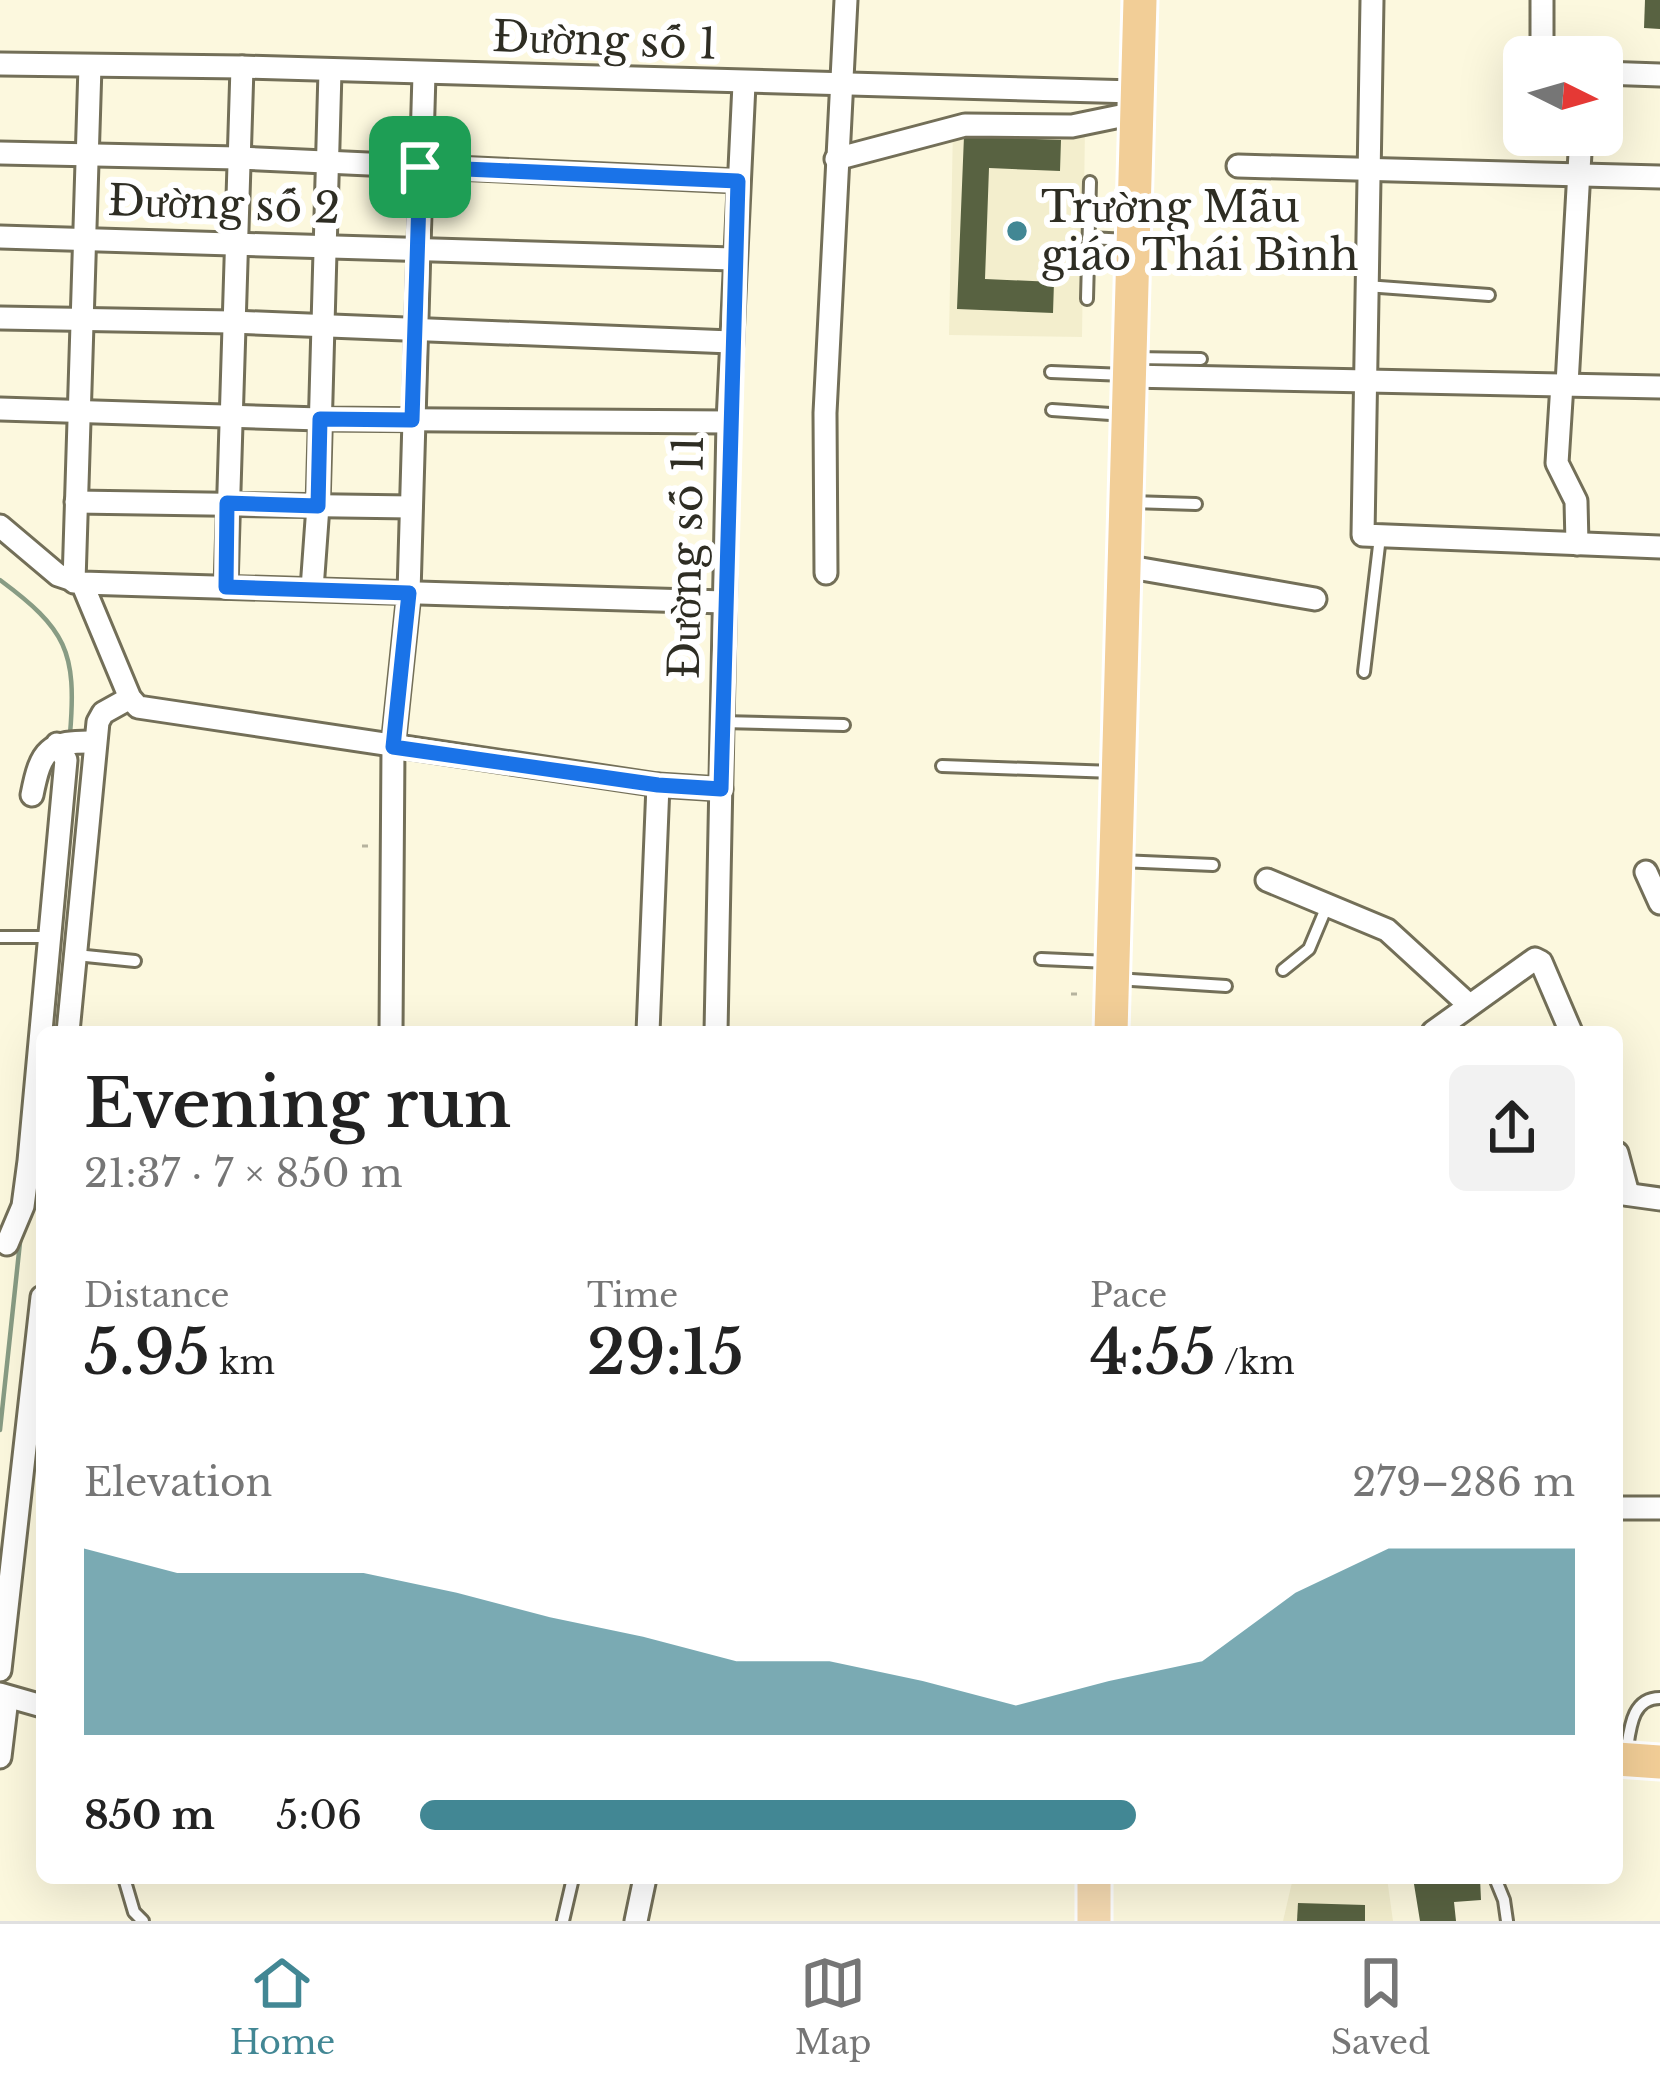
<!DOCTYPE html>
<html lang="en">
<head>
<meta charset="utf-8">
<style>
	:root { --surface:#fff; --page:#f2f2f2; --text:#222; --muted:#767676; --line:#e0e0e0; --accent:#428794 }
	body { margin:0; font-family:"Libre Baskerville",serif; background:var(--page); color:var(--text); height:100vh; display:flex; flex-direction:column; font-size:45px; white-space:nowrap }
	* { box-sizing:border-box; margin:0 }
	p { font-size:39px; color:var(--muted) }
	.icon { flex:none; width:66px; height:66px; fill:none; stroke:currentColor; stroke-width:2; stroke-linecap:round; stroke-linejoin:round }
	.map { position:relative; flex:1; overflow:hidden }
	.panel { position:absolute; left:36px; top:1026px; width:1587px; height:858px; display:flex; flex-direction:column; background:var(--surface); border-radius:18px; box-shadow:0 12px 48px #0002 }
	.panel>* { flex:none }
	.needle { width:78px; rotate:95deg }
	.buttons { position:absolute; left:1503px; top:36px; display:grid; gap:24px }
	.buttons a { display:grid; place-items:center; width:120px; height:120px; border-radius:18px; background:var(--surface); box-shadow:0 12px 48px #0002; font-size:60px }
	.pin { position:absolute; display:grid; place-items:center; width:102px; height:102px; color:#fff; margin:-51px; border-radius:24px; box-shadow:0 6px 18px #0006 }
	.round { display:grid; place-items:center; flex:none; width:126px; height:126px; border-radius:18px; background:var(--page) }
	.summary { display:flex; align-items:center; justify-content:space-between; height:204px; padding:0 48px }
	h1 { font-size:66px; font-weight:600; line-height:90px }
	.metrics { display:grid; grid-template-columns:repeat(3,1fr); gap:18px; height:204px; padding:12px 48px }
	.metrics div { display:grid; align-content:center }
	.metrics b { font-size:60px; font-weight:600 }
	.metrics small { font-size:33px; font-weight:400 }
	.metrics p { font-size:33px }
	.chart { height:336px; padding:24px 48px }
	.chart p { display:flex; justify-content:space-between }
	.chart svg { width:100%; height:216px; margin-top:12px; fill:var(--accent); opacity:.7 }
	ul { padding:0 48px; list-style:none; font-size:39px }
	li { display:grid; grid-template-columns:192px 144px 1fr; align-items:center; height:90px }
	li i { height:30px; border-radius:15px; background:var(--accent) }
	.menu { display:flex; justify-content:space-around; align-items:center; height:168px; border-top:3px solid var(--line); background:var(--surface); font-size:33px; color:var(--muted) }
	.menu a { display:grid; justify-items:center; gap:6px }
	.menu .on { color:var(--accent) }
	.map>svg:first-child { display:block }
</style>
</head>
<body>
<div class="map">
<svg width="1660" height="1921" viewBox="0 0 1660 1921">
	<rect width="100%" height="100%" fill="#fcf8de"/>
	<!-- built -->
	<g fill="#f3eecd">
		<path d="M953,125L1085,128L1082,337L949,335Z"/>
		<path d="M1293,1878H1387L1393,1921H1283Z"/>
	</g>
	<g fill="none" stroke-linecap="round" stroke-linejoin="round">
		<!-- stream -->
		<g stroke="#889c84" stroke-width="4.5">
			<path d="M0,580C66,629 77,651 70,734"/>
			<path d="M0,1430L21,1233"/>
		</g>
	</g>
	<!-- building -->
	<g fill="#586241">
		<path d="M1645,0H1660V29L1644,28Z"/>
		<path d="M964,136L1061,140L1060,171L989,168L985,279L1054,282L1053,313L957,309Z"/>
		<path d="M1413,1878H1480L1481,1900L1454,1902L1456,1921H1420Z"/>
		<path d="M1298,1903L1365,1905V1921H1297Z"/>
	</g>
	<g fill="none" stroke-linecap="round" stroke-linejoin="round">
		<!-- service casing -->
		<g stroke="#736f58" stroke-width="16">
			<g id="service">
				<path d="M1088,238L1129,240"/>
				<path d="M1366,286L1489,295"/>
				<path d="M1087,299L1090,182"/>
				<path d="M1133,358L1201,359"/>
				<path d="M1051,372L1125,375"/>
				<path d="M1052,410L1125,415"/>
				<path d="M1131,502L1196,504"/>
				<path d="M1364,672L1380,537"/>
				<path d="M722,722L844,725"/>
				<path d="M942,766L1114,772"/>
				<path d="M1120,861L1213,865"/>
				<path d="M0,937H50"/>
				<path d="M76,955L135,961"/>
				<path d="M1041,959L1109,962"/>
				<path d="M1283,970L1309,949L1327,906"/>
				<path d="M1116,979L1226,986"/>
				<path d="M1626,1755C1630,1732 1630,1698 1660,1698"/>
				<path d="M124,1878L134,1912L143,1921"/>
				<path d="M1495,1878L1504,1900L1507,1921"/>
				<path d="M563,1921L573,1878"/>
			</g>
		</g>
		<!-- minor casing -->
		<g stroke="#736f58" stroke-width="27">
			<g id="minor">
				<path d="M1372,0L1363,535L1660,547"/>
				<path d="M1542,57V0"/>
				<path d="M0,64L242,67L1135,92"/>
				<path d="M1602,73L1660,75"/>
				<path d="M0,153L238,158L738,181"/>
				<path d="M836,159L965,125L1072,126L1135,113"/>
				<path d="M1238,166L1660,177"/>
				<path d="M0,237L733,259"/>
				<path d="M0,318L232,322L731,342"/>
				<path d="M1129,376L1660,387"/>
				<path d="M1562,384L1557,463L1576,501L1577,544"/>
				<path d="M1567,384L1581,135"/>
				<path d="M0,409L320,419L728,422"/>
				<path d="M76,502L411,507"/>
				<path d="M0,526L58,575L82,583L724,602"/>
				<path d="M1124,566L1315,599"/>
				<path d="M826,573L825,413L846,0"/>
				<path d="M74,582L90,66"/>
				<path d="M82,583L130,698L138,707L658,785"/>
				<path d="M226,587L242,67"/>
				<path d="M312,589L318,506L330,71"/>
				<path d="M32,795C41,749 48,741 95,742"/>
				<path d="M1646,872L1660,903"/>
				<path d="M1267,880L1387,930L1469,1005"/>
				<path d="M68,1032L98,722L103,713L130,698"/>
				<path d="M391,1032L393,747L409,593L424,74"/>
				<path d="M648,1032L658,785L721,789"/>
				<path d="M716,1032L728,422L744,84"/>
				<path d="M1433,1032L1535,959L1541,962L1571,1032"/>
				<path d="M1617,1153L1628,1194"/>
				<path d="M1617,1193L1660,1199"/>
				<path d="M7,1244L23,1206L29,1161L66,760L57,744"/>
				<path d="M1617,1508H1660"/>
				<path d="M0,1670L42,1297"/>
				<path d="M0,1694L42,1706"/>
				<path d="M0,1697L6,1707L0,1757"/>
				<path d="M636,1921L645,1878"/>
			</g>
		</g>
		<!-- primary casing -->
		<g stroke="#fff" stroke-width="39">
			<path id="primary" d="M1094,1921V1878"/>
		</g>
		<!-- trunk casing -->
		<g stroke="#fff" stroke-width="39">
			<g id="trunk">
				<path d="M1111,1032L1140,0"/>
				<path d="M1617,1759L1660,1762"/>
			</g>
		</g>
		<!-- path -->
		<g stroke="#b6b39e" stroke-width="3" stroke-dasharray="6 9" stroke-linecap="butt">
			<path d="M362,846H372"/>
			<path d="M1071,994H1086"/>
		</g>
		<!-- service -->
		<use href="#service" stroke="#fff" stroke-width="10"/>
		<!-- minor -->
		<use href="#minor" stroke="#fff" stroke-width="21"/>
		<!-- primary -->
		<use href="#primary" stroke="#f5dab1" stroke-width="33"/>
		<!-- trunk -->
		<use href="#trunk" stroke="#f2ce97" stroke-width="33"/>
	</g>
	<g fill="none" stroke-linecap="round" stroke-linejoin="round">
		<!-- route casing -->
		<g stroke="#fff" stroke-width="24">
			<path id="route" d="M420,167L738,181L721,789L658,785L393,747L409,593L226,587L227,503L318,506L320,419L412,420Z"/>
		</g>
		<!-- route -->
		<use href="#route" stroke="#1a73e8" stroke-width="15"/>
	</g>
	<!-- markers -->
	<circle fill="#428794" stroke="#fff" stroke-width="4.5" cx="1017" cy="231" r="12"/>
	<g text-anchor="middle" dominant-baseline="central" stroke-width="12" stroke-linejoin="round" paint-order="stroke">
		<!-- street labels -->
		<g font-size="42" fill="#2e2d23" stroke="#fff">
			<text transform="translate(605 40) rotate(2)">Đường số 1</text>
			<text transform="translate(224 204) rotate(2)">Đường số 2</text>
			<text transform="translate(686 557) rotate(-89)">Đường số 11</text>
		</g>
		<!-- poi labels -->
		<g font-size="42" fill="#2e2d23" stroke="#fff" text-anchor="start">
			<text x="1041" y="207">Trường Mẫu<tspan x="1041" dy="48">giáo Thái Bình</tspan></text>
		</g>
	</g>
</svg>
<div class="buttons">
<a><svg class="needle" viewBox="-14 -14 28 28"><path d="M0-13l5 13h-10z" fill="#e53935"/><path d="M0 13l5-13h-10z" fill="#767676"/></svg></a>
</div>
<div class="pin" style="left:420px;top:167px;background:#1e9e55"><svg class="icon" aria-label="arrive" viewBox="0 0 24 24"><path d="M6 21V4h12l-3 4 3 4H6"/></svg></div>
<section class="panel">
<div class="summary"><div><h1>Evening run</h1><p>21:37 · 7 × 850 m</p></div><a class="round"><svg class="icon" aria-label="share" viewBox="0 0 24 24"><path d="M12 15V3M7 8l5-5 5 5M5 13v7h14v-7"/></svg></a></div>
<div class="metrics">
<div><p>Distance</p><b>5.95<small> km</small></b></div>
<div><p>Time</p><b>29:15</b></div>
<div><p>Pace</p><b>4:55<small> /km</small></b></div>
</div>
<div class="chart"><p><span>Elevation</span>279–286 m</p>
<svg viewBox="0 0 160 44" preserveAspectRatio="none"><path d="M0 44V6L10 11L20 11L30 11L40 15L50 20L60 24L70 29L80 29L90 33L100 38L110 33L120 29L130 15L140 6L150 6L160 6V44z"/></svg>
</div>
<ul>
<li><b>850 m</b>5:06<i style="width:62%"></i></li>
</ul>
</section>
</div>
<nav class="menu">
<a class="on"><svg class="icon" aria-label="home" viewBox="0 0 24 24"><path d="M3 11l9-7 9 7M6 9v11h12V9"/></svg>Home</a>
<a><svg class="icon" aria-label="map" viewBox="0 0 24 24"><path d="M3 6l6-2 6 2 6-2v14l-6 2-6-2-6 2zM9 4v14M15 6v14"/></svg>Map</a>
<a><svg class="icon" aria-label="saved" viewBox="0 0 24 24"><path d="M7 4h10v16l-5-4-5 4z"/></svg>Saved</a>
</nav>
</body>
</html>
